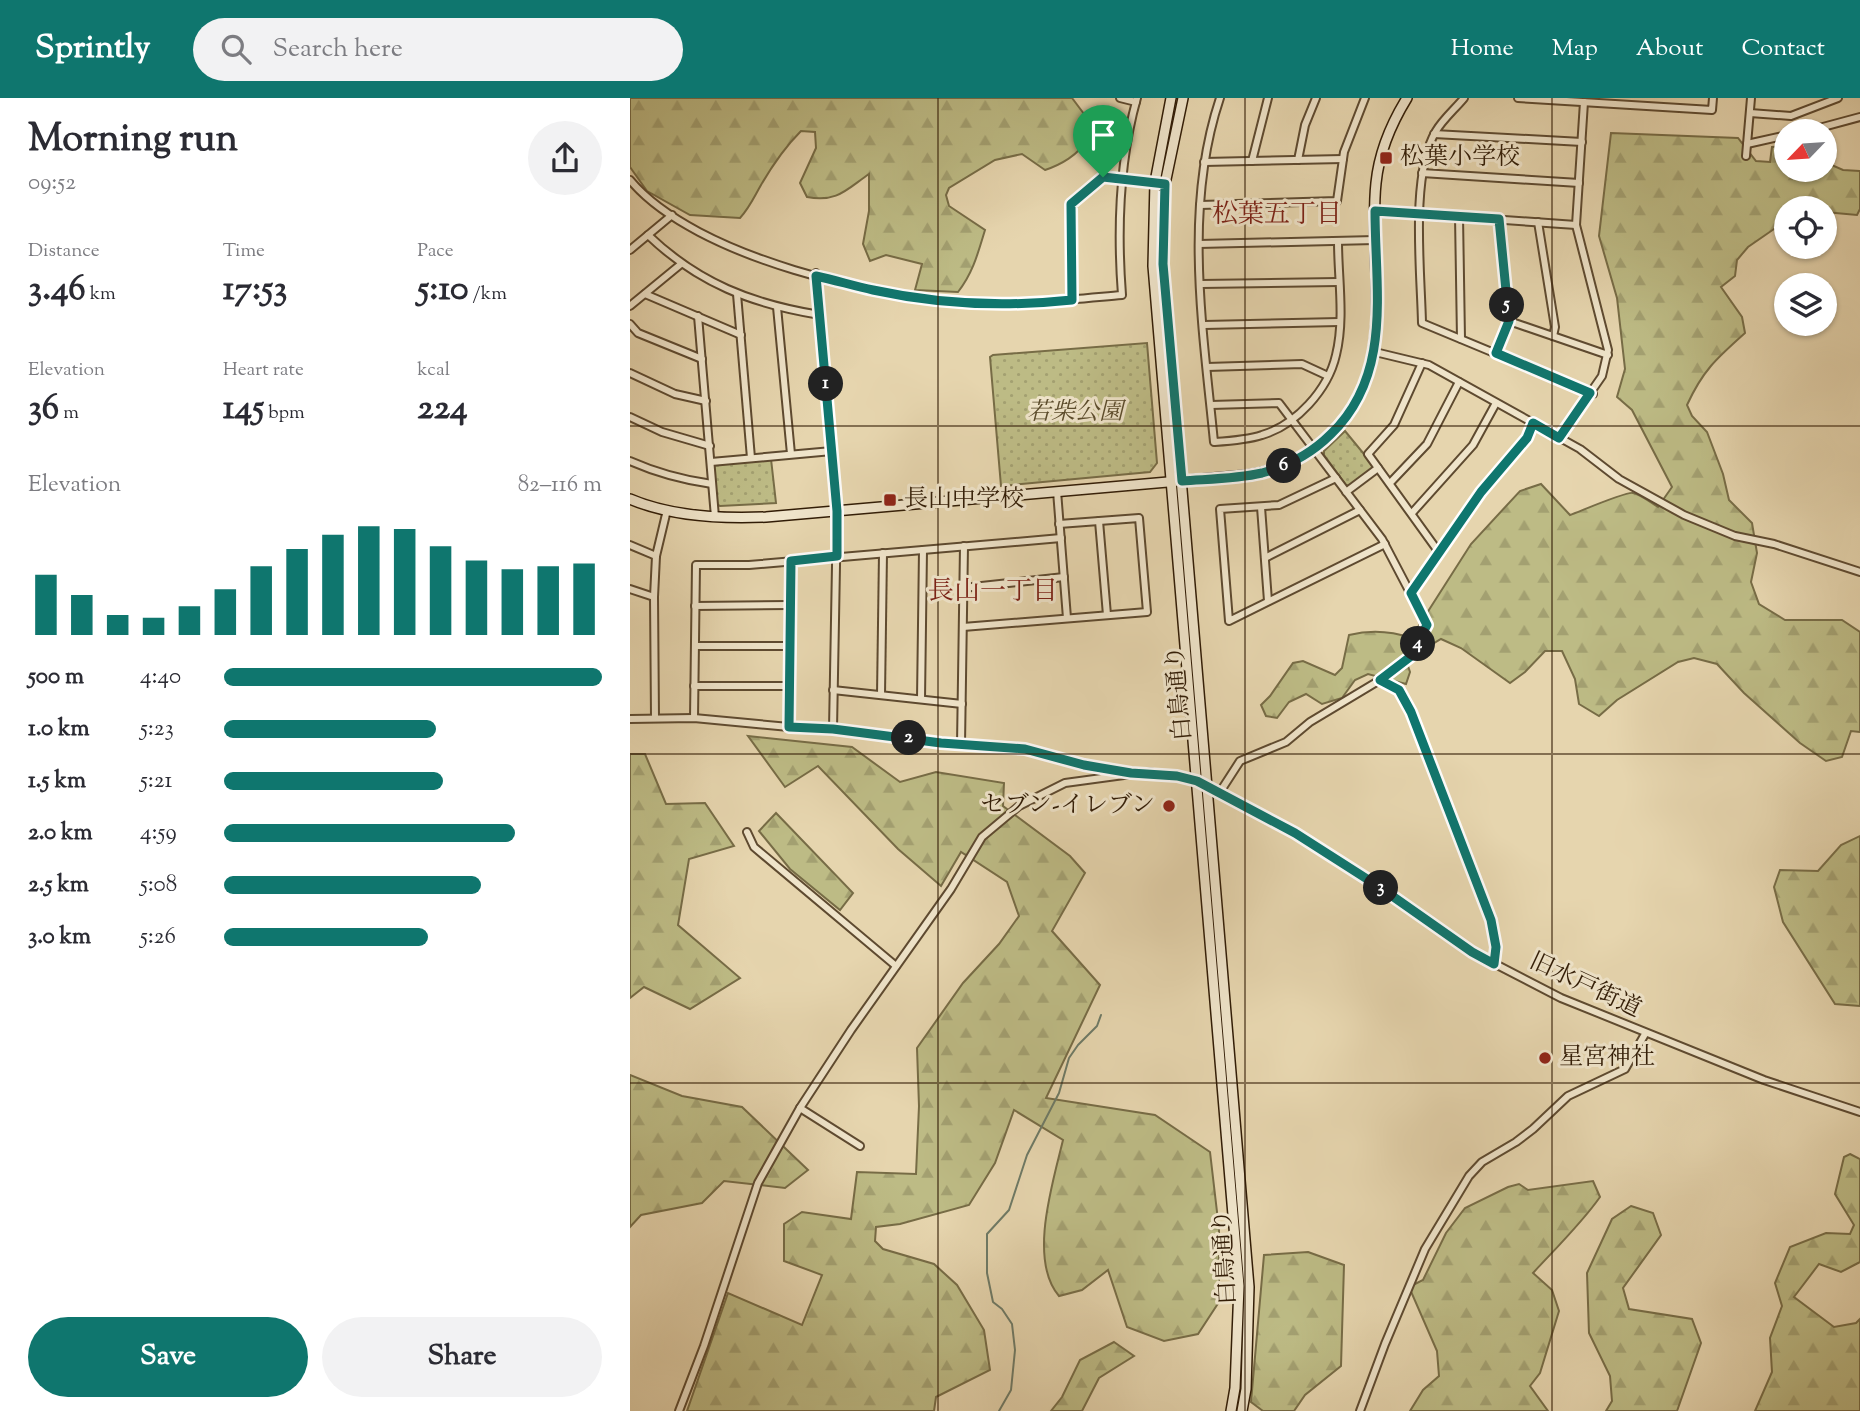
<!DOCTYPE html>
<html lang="en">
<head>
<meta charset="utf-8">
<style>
	:root { --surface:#fff; --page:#f2f2f3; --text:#2b2b33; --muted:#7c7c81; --accent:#0f766e }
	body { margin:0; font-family:"Sorts Mill Goudy","Noto Serif JP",serif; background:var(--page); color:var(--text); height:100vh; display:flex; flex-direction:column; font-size:26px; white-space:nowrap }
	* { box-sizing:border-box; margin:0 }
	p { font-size:23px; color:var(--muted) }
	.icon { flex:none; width:38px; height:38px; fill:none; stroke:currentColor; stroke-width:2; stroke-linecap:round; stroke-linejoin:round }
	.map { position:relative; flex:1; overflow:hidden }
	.panel { display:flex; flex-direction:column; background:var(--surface); width:630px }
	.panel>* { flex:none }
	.needle { width:46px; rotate:245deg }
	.tools { position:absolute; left:1144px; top:21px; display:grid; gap:14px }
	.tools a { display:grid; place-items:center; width:63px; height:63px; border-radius:50%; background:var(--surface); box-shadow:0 2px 5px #0004; font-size:35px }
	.pin { position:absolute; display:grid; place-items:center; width:60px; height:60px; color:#fff; margin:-72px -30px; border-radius:50% 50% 50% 0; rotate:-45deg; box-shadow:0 0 7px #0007 }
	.pin .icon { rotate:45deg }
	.km { position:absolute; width:35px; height:35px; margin:-18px; border-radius:50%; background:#222; color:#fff; font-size:19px; line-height:35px; text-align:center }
	.round { display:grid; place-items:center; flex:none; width:74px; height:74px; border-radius:37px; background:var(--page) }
	.overview { display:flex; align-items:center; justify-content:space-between; height:119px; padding:0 28px }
	h1 { font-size:38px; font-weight:700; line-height:52px }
	.metrics { display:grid; grid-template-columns:repeat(3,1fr); gap:10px; height:119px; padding:7px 28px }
	.metrics div { display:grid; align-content:center }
	.metrics b { font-size:35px; font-weight:700 }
	.metrics small { font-size:19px; font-weight:400 }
	.metrics p { font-size:19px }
	.chart { height:196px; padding:14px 28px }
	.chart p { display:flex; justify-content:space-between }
	.chart svg { width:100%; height:126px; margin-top:7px; stroke:var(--accent); stroke-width:6 }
	.cta { display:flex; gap:14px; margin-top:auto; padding:14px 28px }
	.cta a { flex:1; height:80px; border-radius:42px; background:var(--accent); color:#fff; font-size:28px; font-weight:700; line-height:80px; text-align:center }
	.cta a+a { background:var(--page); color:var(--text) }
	ul { padding:0 28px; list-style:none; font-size:23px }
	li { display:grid; grid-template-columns:112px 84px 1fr; align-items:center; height:52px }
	li i { height:18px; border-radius:9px; background:var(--accent) }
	header { display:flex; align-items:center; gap:42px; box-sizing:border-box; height:98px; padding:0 35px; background:var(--accent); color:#fff }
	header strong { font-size:33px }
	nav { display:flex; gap:38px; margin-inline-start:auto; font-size:24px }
	.search { width:490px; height:63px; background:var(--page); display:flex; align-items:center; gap:18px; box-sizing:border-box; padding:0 24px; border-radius:38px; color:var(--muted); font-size:26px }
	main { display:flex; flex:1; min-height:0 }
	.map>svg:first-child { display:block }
</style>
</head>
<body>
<header>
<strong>Sprintly</strong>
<div class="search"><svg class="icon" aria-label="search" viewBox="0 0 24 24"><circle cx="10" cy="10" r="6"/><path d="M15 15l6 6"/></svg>Search here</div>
<nav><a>Home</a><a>Map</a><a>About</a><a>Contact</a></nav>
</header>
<main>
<section class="panel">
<div class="overview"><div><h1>Morning run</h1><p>09:52</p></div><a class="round"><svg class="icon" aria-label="share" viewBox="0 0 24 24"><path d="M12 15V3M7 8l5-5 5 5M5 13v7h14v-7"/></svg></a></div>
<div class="metrics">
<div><p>Distance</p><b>3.46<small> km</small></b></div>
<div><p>Time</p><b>17:53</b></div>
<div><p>Pace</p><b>5:10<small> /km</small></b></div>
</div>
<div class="metrics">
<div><p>Elevation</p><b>36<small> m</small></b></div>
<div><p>Heart rate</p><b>145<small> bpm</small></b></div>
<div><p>kcal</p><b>224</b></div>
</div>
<div class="chart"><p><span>Elevation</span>82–116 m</p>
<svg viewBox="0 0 160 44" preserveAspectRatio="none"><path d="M5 44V23M15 44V30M25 44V37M35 44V38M45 44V34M55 44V28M65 44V20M75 44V14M85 44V9M95 44V6M105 44V7M115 44V13M125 44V18M135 44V21M145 44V20M155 44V19"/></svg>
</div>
<ul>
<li><b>500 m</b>4:40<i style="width:100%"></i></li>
<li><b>1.0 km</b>5:23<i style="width:56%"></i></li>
<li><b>1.5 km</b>5:21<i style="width:58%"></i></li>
<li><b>2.0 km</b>4:59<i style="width:77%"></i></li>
<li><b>2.5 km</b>5:08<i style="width:68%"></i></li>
<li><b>3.0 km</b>5:26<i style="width:54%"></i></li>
</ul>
<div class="cta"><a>Save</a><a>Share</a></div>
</section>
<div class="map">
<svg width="1230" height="1313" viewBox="0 0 1230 1313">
	<defs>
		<pattern id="forest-firs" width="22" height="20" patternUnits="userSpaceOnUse" patternTransform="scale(1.75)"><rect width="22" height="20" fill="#bdbb85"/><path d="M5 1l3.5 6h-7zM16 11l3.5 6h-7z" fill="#a3a071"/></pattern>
		<pattern id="park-dots" width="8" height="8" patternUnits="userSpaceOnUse" patternTransform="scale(1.75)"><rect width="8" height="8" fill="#bdbb85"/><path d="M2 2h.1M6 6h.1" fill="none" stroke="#a3a071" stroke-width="1.8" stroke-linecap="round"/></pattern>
	</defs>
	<rect width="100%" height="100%" fill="#e6d5ae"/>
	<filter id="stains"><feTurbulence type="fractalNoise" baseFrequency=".00286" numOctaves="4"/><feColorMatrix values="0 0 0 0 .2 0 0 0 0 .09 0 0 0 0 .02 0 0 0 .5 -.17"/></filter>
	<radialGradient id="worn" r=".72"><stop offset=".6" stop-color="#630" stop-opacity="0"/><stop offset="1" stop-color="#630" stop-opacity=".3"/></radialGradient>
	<!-- forest -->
	<g fill="url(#forest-firs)" stroke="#776c46" stroke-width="2">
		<path d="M0,0H442L460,24C459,29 459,37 457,41C449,57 430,67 415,72L392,56L365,62L319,90L316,97L319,108L355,132C348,155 343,175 328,194L285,192L292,166L256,157L240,163L233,146L239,113V76C217,91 207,105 177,99L170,85L186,50L185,34L171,33C156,48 142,68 131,87C124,99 120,109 110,120L60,117L17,93L0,69Z"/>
		<path d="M981,35L1108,40L1126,63L1140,64L1142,49L1157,48V72H1195V64L1213,72L1230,73V111L1227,117L1195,114V110H1157V122L1118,149L1107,162L1105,178L1091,189L1112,219L1115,235C1087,260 1073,272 1057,307L1062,318L1077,334L1093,376L1099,402L1122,425L1127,455L1121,484L1129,506L1155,522H1212L1230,534V634L1221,633L1212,659L1196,663L1170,645L1114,595L1087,566L1064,560L1048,564L987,602L969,618L949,606L945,581L932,553H915L895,574L880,585L831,550L811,541L776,562L780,574L776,586L738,576L725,582L712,600L692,606L676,596L659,604L647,620L636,618L631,607L640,598L663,565L673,563L705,577L712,570L719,537C740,532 761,533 781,540L841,446L890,393L911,386L940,417C951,413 997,393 1003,395C1012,397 1021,405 1028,409L1042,389L1002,312L987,299L995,271L987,200L969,138Z"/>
		<path d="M118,638L222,649L270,684L306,674L374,685L373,708L440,758L455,775L422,833L470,887L416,1000L525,1017L580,1054L589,1131V1204L568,1236L534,1243L497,1229L478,1172L452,1192L429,1198C398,1162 423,1084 433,1042L384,1012L365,1065L339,1107L270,1126L246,1129L245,1143L253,1151L304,1166L327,1187L354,1232L360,1272L306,1299L304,1313H57L98,1195L172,1227L192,1177L154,1163V1126L172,1114L221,1121L227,1074L286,1076L289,1008L287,950L333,885L369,846L389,818L377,784L331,754L311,788L268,751L188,668L155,689Z"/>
		<path d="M0,656H15L36,706L75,705L104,748L59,761L48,827L110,880L60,911L14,889L0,900Z"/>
		<path d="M146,715L223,795L210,812L160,771L129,733Z"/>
		<path d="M1230,738V908L1205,906L1153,824L1144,789L1150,772L1188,773L1211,747Z"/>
		<path d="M0,977L52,998L112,1009L178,1072L155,1090L94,1083L72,1105L11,1117L0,1129Z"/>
		<path d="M1220,1056L1230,1061V1164L1211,1174L1189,1166L1164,1199L1204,1229L1226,1225L1230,1221V1313H1125L1142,1274L1140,1240L1152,1208L1145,1185L1160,1149L1196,1135L1220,1136L1224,1127L1205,1096L1214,1059Z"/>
		<path d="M963,1083L970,1099C951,1126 925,1151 903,1175L922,1192L929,1213L910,1275L900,1288L918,1313H780L793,1292L809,1278L807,1253L779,1189L793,1182L816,1135L835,1110L878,1089L889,1086L898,1092Z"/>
		<path d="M1001,1108L1023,1115L1031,1137L993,1190L999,1211L1062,1221L1071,1245L1047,1313H976L982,1303L980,1278L959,1235L957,1175L982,1121Z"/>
		<path d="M678,1154L714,1167L711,1268L675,1297L664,1313H633L621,1304L634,1157Z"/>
		<path d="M484,1244L504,1258L469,1280L452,1313H421L432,1299L450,1262Z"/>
	</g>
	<!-- park -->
	<g fill="url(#park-dots)" stroke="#776c46" stroke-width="2">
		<path d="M517,245L527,365L520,374L371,388L360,259L363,257Z"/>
		<path d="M715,333L743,367L742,372L720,388L716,387L694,357V353Z"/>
		<path d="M141,361L146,405L90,408L87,406L83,366Z"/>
	</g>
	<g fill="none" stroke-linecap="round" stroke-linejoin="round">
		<!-- stream -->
		<path stroke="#6e7a66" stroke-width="2" d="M369,1313L381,1292L385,1252L382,1226L372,1211L363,1204L357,1175V1136L379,1112L397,1057L429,995L439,960L448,947L467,928L471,917"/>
		<!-- street casing -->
		<g stroke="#5e4a30" stroke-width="10">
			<g id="street">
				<path d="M490,0L506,4"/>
				<path d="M590,0C553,110 573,231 584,344C600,343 617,342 632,337C666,327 698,292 706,257C715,221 708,180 708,144"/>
				<path d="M834,0C825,11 813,21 806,33C780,76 791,174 792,225L963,296"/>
				<path d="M888,0L1082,12L1083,0"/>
				<path d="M1120,15L1161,18L1208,0"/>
				<path d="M1178,33L1230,19"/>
				<path d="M804,36L952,44"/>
				<path d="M1117,46L1157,37"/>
				<path d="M1116,58L1121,0"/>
				<path d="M668,62L675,27L686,0"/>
				<path d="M622,63L638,0"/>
				<path d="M574,64L713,61"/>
				<path d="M792,75L949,85"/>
				<path d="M0,82C65,160 255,203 354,205C400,206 446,201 492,197C487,132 489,64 507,0"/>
				<path d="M570,107L707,103L714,54L735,0"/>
				<path d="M745,113L946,127"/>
				<path d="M829,118L831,241"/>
				<path d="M908,124L925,229L923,238"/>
				<path d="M18,137C68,185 122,206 190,217"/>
				<path d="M569,146L745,142"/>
				<path d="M0,152L42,117"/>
				<path d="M186,175L207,413L203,631"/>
				<path d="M571,186L708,184"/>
				<path d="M15,196L111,237"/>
				<path d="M107,196L121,360"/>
				<path d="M442,202L441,106L473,80L526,84"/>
				<path d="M0,208L51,166"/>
				<path d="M147,209L161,356"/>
				<path d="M68,218L85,419"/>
				<path d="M879,223L978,257"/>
				<path d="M0,226L8,235L72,261"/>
				<path d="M574,227L709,224"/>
				<path d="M745,254L799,267L950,351L989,381L1054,417L1105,438L1144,446L1230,474"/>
				<path d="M866,255L879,223L869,121"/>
				<path d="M792,265L764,327L738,356L808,453"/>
				<path d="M577,269L672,266L698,278"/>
				<path d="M0,275L45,296L76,303"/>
				<path d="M581,307L649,305L752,441L797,527L781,559L750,582"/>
				<path d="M0,319L32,334L80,348"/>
				<path d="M929,340L972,278L978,252L946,127L954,4"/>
				<path d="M0,363C27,375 53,382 82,386"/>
				<path d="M81,364L202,353"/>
				<path d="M706,380L649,407L590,411L599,523L755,446"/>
				<path d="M760,385L797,346L829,284"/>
				<path d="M427,393L437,520"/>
				<path d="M716,394L748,370"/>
				<path d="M631,409L638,503"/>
				<path d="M782,415L843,347L866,305"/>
				<path d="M469,423L477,517"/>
				<path d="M0,447L26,458"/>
				<path d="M635,460L730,412"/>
				<path d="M333,490L434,479"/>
				<path d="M0,491L24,499"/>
				<path d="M781,495L851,394L896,340L903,325"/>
				<path d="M65,508L160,507"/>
				<path d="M333,529L517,514L509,420L429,426"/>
				<path d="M65,548H160"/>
				<path d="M64,588H160"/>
				<path d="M203,592L332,606"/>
				<path d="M251,597L253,455"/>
				<path d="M291,601L293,452"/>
				<path d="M25,620L24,499L26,458L37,412"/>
				<path d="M64,620L66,467H119L431,440"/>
				<path d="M0,621L64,620L159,629L203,631L311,645L395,651L454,667L496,674"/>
				<path d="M159,629L161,463"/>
				<path d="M331,646L334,448"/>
				<path d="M590,694L610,663L656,644L680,624L750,582L769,592L781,614L861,823L866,849L864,866"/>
				<path d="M117,734L124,749L266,868"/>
				<path d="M170,1010L230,1048"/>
				<path d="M49,1313L74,1248L128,1085L170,1010L221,932L321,791L352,739L389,708L435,685L516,674L547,678L567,683L665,735L748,788L842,854L931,900L1134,982L1230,1014"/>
				<path d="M730,1313L755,1246L795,1151L839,1078L852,1064L886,1044L903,1031L938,998L995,971L1015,936"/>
			</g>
		</g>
		<!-- secondary casing -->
		<g stroke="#311c06" stroke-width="12">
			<g id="secondary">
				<path d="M541,0L525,84L523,168L609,1188L605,1290L601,1313"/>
				<path d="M553,0L535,86L533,166L619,1189L616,1291L612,1313"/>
				<path d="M0,401C42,419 91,421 136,419L618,377C650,372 679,358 702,335C771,267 737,170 746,85C749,55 761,26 777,0"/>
			</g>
		</g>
		<!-- street -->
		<use href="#street" stroke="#efe4ca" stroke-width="6"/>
		<!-- secondary -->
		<use href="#secondary" stroke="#efe4ca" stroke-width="9"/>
	</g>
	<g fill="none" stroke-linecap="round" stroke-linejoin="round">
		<!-- route casing -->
		<g stroke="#fff" stroke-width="14">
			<path id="route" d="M473,79L535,86L533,166L552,383C578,381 606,381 632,375C658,368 682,355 701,336C763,276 745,191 745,113L869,121L879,223L866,255L960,295L929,340L903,325L897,340L851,394L781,495L797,527L780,559L750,582L769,592L781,614L861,822L866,849L864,866L842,854L748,788L665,735L567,683L547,678L501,675L454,667L395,651L311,645L203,631L159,629L161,463L207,458V413L186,178C205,182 224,188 243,192C307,206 377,209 442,202L441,106Z"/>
		</g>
		<!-- route -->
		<use href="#route" stroke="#0f766e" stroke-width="9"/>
	</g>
	<!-- grid -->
	<path fill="none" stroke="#311c06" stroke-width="2" stroke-opacity="0.55" d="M308,0V1313M615,0V1313M922,0V1313M0,328H1230M0,656H1230M0,985H1230"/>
	<!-- markers -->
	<g fill="#8f2418" stroke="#efe4ca" stroke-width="2.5">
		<rect x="749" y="53" width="14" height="14" rx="3.5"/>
		<rect x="253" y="395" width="14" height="14" rx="3.5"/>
		<circle cx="539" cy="708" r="7"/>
		<circle cx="915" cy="960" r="7"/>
	</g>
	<g text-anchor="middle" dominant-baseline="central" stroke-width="6" stroke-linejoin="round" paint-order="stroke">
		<!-- poi labels -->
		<g font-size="24" fill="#311c06" stroke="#efe4ca" text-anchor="start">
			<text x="770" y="60">松葉小学校</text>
			<text x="274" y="402">長山中学校</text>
			<text x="525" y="708" text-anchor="end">セブン-イレブン</text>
			<text x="929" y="960">星宮神社</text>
		</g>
		<!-- park labels -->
		<g font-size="24" font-style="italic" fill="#5b4c2c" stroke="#efe4ca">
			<text x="445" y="315">若柴公園</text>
		</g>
		<!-- street labels -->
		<g font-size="24" fill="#311c06" stroke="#efe4ca">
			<text transform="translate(550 595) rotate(-95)">白鳥通り</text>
			<text transform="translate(955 888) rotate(25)">旧水戸街道</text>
			<text transform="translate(596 1159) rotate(-93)">白鳥通り</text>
		</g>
		<!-- neighbourhood labels -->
		<g font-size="26" fill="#7a1f14" stroke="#efe4ca">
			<text x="647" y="117">松葉五丁目</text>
			<text x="363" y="494">長山一丁目</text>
		</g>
	</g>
	<rect width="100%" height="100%" filter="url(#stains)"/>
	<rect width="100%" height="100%" fill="url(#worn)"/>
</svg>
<div class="tools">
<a><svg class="needle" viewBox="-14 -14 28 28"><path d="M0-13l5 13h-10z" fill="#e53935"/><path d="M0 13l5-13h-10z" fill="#7c7c81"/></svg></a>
<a><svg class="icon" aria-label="locate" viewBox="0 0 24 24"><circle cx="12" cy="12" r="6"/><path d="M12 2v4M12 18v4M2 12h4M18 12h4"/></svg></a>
<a><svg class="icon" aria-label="layers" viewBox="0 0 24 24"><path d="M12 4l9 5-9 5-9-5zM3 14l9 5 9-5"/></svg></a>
</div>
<div class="pin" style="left:473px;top:79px;background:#1e9e55"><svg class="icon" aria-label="arrive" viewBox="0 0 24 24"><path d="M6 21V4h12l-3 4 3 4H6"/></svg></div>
<b class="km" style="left:196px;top:286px">1</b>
<b class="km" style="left:279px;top:640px">2</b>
<b class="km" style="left:751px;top:790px">3</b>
<b class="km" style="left:788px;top:546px">4</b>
<b class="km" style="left:877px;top:207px">5</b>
<b class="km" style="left:654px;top:368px">6</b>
</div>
</main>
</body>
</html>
